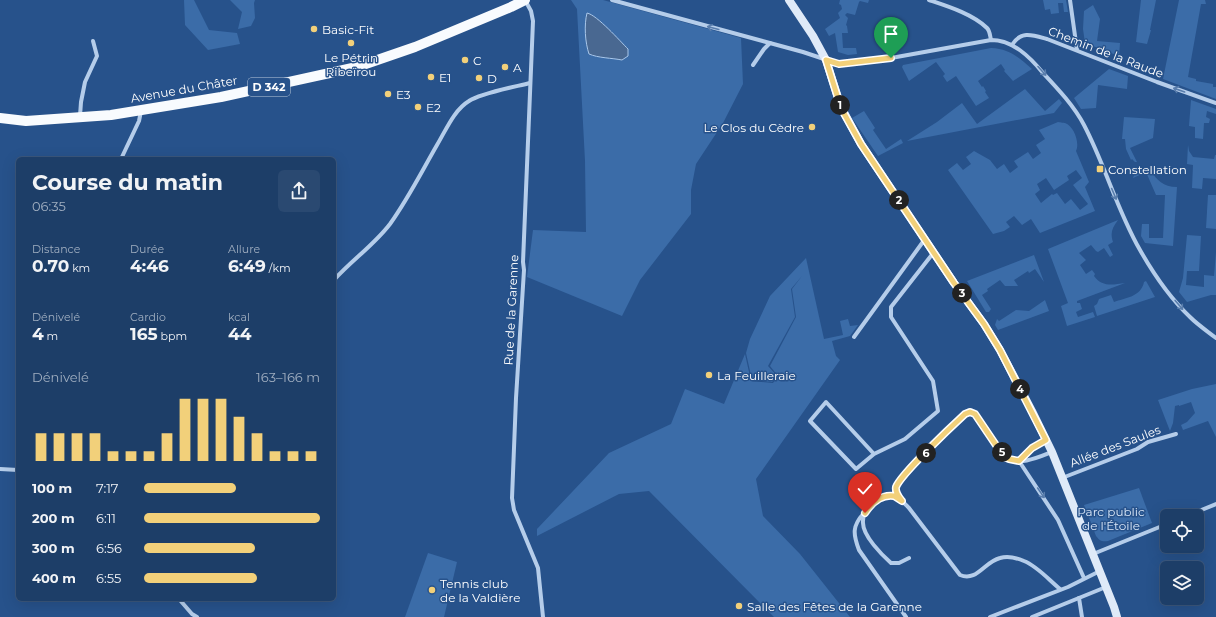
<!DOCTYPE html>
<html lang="fr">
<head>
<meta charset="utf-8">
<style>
	:root { --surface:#1d3e68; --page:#2a4971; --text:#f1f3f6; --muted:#a0aec0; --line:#3b577c; --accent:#f2d07a }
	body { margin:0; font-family:Montserrat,sans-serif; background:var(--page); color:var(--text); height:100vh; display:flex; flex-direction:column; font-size:15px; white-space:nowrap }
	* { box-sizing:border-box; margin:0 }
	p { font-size:13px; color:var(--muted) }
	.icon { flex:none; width:22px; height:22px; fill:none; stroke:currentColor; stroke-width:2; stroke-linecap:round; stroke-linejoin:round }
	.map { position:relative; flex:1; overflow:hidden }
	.panel { position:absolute; left:16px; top:157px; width:320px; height:444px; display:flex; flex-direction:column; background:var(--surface); border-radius:6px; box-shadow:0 4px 16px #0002,0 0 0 1px var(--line) }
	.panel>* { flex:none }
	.buttons { position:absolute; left:1160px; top:509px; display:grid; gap:8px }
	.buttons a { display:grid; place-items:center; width:44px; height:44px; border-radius:6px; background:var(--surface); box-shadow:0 4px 16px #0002,0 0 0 1px var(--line); font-size:20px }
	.pin { position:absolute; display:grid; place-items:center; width:34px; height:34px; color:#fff; margin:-41px -17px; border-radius:50% 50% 50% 0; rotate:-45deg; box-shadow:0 0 4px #0007 }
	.pin .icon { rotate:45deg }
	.km { position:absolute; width:20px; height:20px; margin:-10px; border-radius:50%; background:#222; color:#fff; font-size:11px; line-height:20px; text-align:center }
	.round { display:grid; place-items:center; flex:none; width:42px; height:42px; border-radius:6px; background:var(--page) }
	.head { display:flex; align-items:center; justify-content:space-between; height:68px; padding:0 16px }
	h1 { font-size:22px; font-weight:700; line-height:30px }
	.figures { display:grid; grid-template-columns:repeat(3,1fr); gap:6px; height:68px; padding:4px 16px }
	.figures div { display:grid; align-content:center }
	.figures b { font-size:17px; font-weight:700 }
	.figures small { font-size:11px; font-weight:400 }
	.figures p { font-size:11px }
	.chart { height:112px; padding:8px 16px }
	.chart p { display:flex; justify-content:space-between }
	.chart svg { width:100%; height:72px; margin-top:4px; stroke:var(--accent); stroke-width:6 }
	ul { padding:0 16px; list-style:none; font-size:13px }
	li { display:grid; grid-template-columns:64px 48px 1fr; align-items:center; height:30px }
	li i { height:10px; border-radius:5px; background:var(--accent) }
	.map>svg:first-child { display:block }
</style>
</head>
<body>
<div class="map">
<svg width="1216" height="617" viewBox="0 0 1216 617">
	<rect width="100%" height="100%" fill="#27528b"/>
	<!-- green -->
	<g fill="#3b6ca8" fill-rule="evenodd">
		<path d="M184,0H194L209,30L237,33L240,44L208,50L185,25Z"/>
		<path d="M230,0H255L254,3L255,18L251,26L238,29L242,12Z"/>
		<path d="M571,0H603L741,38L743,84L723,123L696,164L691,190V214L640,280L622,316L527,277L533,230L586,232L585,161L577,9Z"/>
		<path d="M840,0H869L868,3L860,1L859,2L855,15L847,13L845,15L848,18L846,25L847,26L848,33H842L843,48H856L857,54L848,55L838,52L835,33L829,36L825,29L840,18L838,13L842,9L841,5L839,4Z"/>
		<path d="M1043,0H1066L1068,12H1064L1063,3H1058L1059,13L1051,14L1050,9L1045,10Z"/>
		<path d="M1141,0H1156L1150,30H1151L1147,44L1136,42Z"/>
		<path d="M1179,0H1205L1206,4H1201L1188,77L1196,79V81L1213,84V87H1216V99L1163,79Z"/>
		<path d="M1093,5L1100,19L1097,41L1120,43L1119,56L1085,43L1083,29L1084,11Z"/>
		<path d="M991,48C1010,49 1018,57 1032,69L1013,81L1004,71L1005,70L1001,64L978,81L982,87L983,86L986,91L985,92L989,98L976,106L956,76L947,82L943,76L945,74L936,62L909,81L902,67L903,65Z"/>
		<path d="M1109,69L1128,76L1127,89L1098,85L1096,108L1081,109L1074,98Z"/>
		<path d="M1025,89L1045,111L1059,99L1062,103L1054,113L907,141L937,122L962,103L977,124Z"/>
		<path d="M1191,100L1216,109V114L1207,111L1206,117L1210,119L1209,123H1204L1203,139L1195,138V127L1189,126Z"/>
		<path d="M864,111L875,128L873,130L886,149L901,139L903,143L878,156L852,118Z"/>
		<path d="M1124,117L1155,119L1153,138L1130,148L1137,162H1135L1132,159L1131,160L1126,149L1125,139H1122Z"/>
		<path d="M1058,122C1058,122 1064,123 1065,123C1074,126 1080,143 1076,151L1089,182L1085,187L1095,211L1040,233L1031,219L1022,225L1014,216L1006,222L1010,227L1004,231L993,234L948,170L957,163L963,170L971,164L966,157L974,151L990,160L997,169L1004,164L1010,173L1018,167L1014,161L1028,152L1033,159L1041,153L1036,145L1045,139L1039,130ZM1076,170L1082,178L1073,185L1088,204L1080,210L1071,199L1065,204L1057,193L1053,195L1052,194L1041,203L1035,194L1040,190L1037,184L1046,178L1054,190L1069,180L1067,176Z"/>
		<path d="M1188,145L1189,151L1193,157L1214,159L1215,155H1216V179L1203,178L1202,189L1192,188L1193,165L1187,164Z"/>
		<path d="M1144,169L1150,170C1157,180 1163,187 1177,187L1173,246L1145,243L1141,236L1142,224H1149V238H1163L1165,195H1156L1146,172L1133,178L1135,173Z"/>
		<path d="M1208,195H1216V229L1206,228Z"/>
		<path d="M1118,220C1112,228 1110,233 1113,242L1108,245L1113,255L1110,257L1104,248L1098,252L1096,251L1091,245L1079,253L1086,260L1080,265L1086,274L1092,270L1095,274L1094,276C1102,287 1112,285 1125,283L1077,301V303H1080L1082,309L1076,312L1078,317L1093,312L1095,317L1067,326L1061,306L1068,303L1048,249Z"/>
		<path d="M1187,235L1201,236L1199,271H1187L1186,285L1204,287V275L1214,276L1216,252V295H1211L1187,302L1179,292L1183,278Z"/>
		<path d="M1034,255L1044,282L1035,269L1029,273L1028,271L1014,280L1018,286H1005L1000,280L987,289L988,291L982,295L991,309L989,312H986L967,281Z"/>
		<path d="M806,258L824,339L843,335L840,321L848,319L850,326L858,325L850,336L832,341L836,356L840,360L756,479L763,516L800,554L850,617H774L649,491L619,494L537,536V529L609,453L671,424L685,389L724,404L745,354L751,381L773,383L778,376L770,366L796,317L792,289L802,276L791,289L795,317L768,366L777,376L772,382L752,380L746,353L750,339L770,296Z"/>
		<path d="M1146,281L1155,297L1097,316L1094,306L1097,304L1099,299L1111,295L1114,302C1125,298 1141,297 1144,282Z"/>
		<path d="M1045,300L1049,311L998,330L995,325L997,319L999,321L1016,310L1029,311Z"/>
		<path d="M1216,384V437L1208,421L1183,430L1181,425L1187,422L1195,413L1191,402L1179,406V405L1175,406L1173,423L1170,431L1158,400L1192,389Z"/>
		<path d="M1139,488L1152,523L1108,541C1102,542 1100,541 1096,536L1084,505Z"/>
		<path d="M428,553L457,562L444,617H405Z"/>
	</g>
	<!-- water -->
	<path fill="#496891" stroke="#a9c7ea" d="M587,13C597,15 620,41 628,49V56L622,60C612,58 598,58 589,54C585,42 584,25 587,13Z"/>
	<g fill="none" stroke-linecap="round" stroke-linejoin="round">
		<!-- minor -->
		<g stroke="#b5cdea" stroke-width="4">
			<path d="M525,0L531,11L533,21L523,262L524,270L516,398L512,498L514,510L538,568L543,617"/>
			<path d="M612,0L803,52L839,64L891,58L991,40C1013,40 1030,57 1043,73C1058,89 1074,106 1084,125C1105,165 1117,210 1140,250C1153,273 1170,298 1190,317C1198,325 1207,331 1216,338"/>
			<path d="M929,0C947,6 973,14 987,28C990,31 990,36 991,40"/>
			<path d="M1070,0L1077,50"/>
			<path d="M1012,45C1021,30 1033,35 1047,39L1157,82L1216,103"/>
			<path d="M753,65L764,49L770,43"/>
			<path d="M80,116L81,102L85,82L97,56L93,41"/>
			<path d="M121,159L139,121L141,111"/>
			<path d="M334,280C352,260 374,245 390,224C408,199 422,171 437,145C446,130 454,110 469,101C481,93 514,87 530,83"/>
			<path d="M854,337L925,239"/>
			<path d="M874,454L826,402L810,421L856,469L874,454L905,439L938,411L933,381L891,317V307L934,252"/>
			<path d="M1019,460L1032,448L1046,440"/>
			<path d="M1019,461L1058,520L1084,578"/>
			<path d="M0,469L18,470"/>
			<path d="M1062,478L1137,449L1148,442L1176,434"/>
			<path d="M899,498L897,494L896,488L907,473L958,421C961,417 966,412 971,412C979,413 999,449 1004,457C1020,466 1037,458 1052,452"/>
			<path d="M864,513C852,526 853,534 859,550L906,617"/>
			<path d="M1187,516L1216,504"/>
			<path d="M1093,554L1167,524"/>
			<path d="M909,558L899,563H891C882,555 863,536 863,523C862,508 880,493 895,497C900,498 905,504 909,508L960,575C977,582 984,562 1000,558C1007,556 1017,558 1024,561C1037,566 1049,580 1060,589"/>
			<path d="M1079,598L1082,617"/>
			<path d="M179,599L192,614L197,617"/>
			<path d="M990,617L1068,587L1100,571"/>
			<path d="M1032,617L1106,587"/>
		</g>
		<!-- secondary -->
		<path stroke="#dfeaf8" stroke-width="8" d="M789,0L813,36L826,60L841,107L861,144L954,283L984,324L1000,350L1032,411L1052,452L1114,607L1117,617"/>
		<!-- primary -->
		<path stroke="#f8fbfe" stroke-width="10" d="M0,118L26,121L111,115L221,97L357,67L415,47L511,7L525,0"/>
	</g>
	<!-- one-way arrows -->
	<defs><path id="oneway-shaft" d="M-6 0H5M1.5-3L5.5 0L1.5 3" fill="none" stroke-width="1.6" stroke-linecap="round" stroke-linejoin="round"/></defs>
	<g stroke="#597dac">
		<use href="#oneway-shaft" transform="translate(713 28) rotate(-165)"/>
		<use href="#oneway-shaft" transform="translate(1042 71) rotate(48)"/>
		<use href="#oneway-shaft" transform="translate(1179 90) rotate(-161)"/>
		<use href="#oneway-shaft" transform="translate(1114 194) rotate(67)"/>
		<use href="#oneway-shaft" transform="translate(1179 305) rotate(50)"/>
		<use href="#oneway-shaft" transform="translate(1041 493) rotate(56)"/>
	</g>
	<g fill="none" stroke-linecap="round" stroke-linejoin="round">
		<!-- route casing -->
		<g stroke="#fff" stroke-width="8">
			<path id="route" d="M865,513C871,504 881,494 894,496C896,497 900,500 902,501C899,497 895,493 896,487C901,474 952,426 965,414L970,412L975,414L1004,457L1009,459L1019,461L1032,448L1046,440L1000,350L984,324L954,283L861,144L841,108L826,60L839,64L891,58"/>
		</g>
		<!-- route -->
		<use href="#route" stroke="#f2d07a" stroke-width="5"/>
	</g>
	<!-- markers -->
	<g fill="#f2d07a" stroke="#27528b" stroke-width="1.5">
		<circle cx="314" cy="29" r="4"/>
		<circle cx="351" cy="43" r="4"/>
		<circle cx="465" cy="60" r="4"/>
		<circle cx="505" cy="67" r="4"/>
		<circle cx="431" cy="77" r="4"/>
		<circle cx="479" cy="78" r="4"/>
		<circle cx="388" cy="94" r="4"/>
		<circle cx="418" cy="107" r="4"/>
		<circle cx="812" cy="127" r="4"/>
		<rect x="1096" y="165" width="8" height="8" rx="2"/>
		<circle cx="709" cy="375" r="4"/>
		<circle cx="432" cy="590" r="4"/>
		<circle cx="739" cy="606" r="4"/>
	</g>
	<g text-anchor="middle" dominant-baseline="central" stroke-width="3" stroke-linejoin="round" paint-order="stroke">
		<!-- shield labels -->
		<rect fill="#27528b" stroke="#becbdc" stroke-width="1" x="248" y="78" width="42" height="18" rx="3"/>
		<g font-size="11" font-weight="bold" fill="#fff">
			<text x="269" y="87">D 342</text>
		</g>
		<!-- poi labels -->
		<g font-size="12" fill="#fff" stroke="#27528b" text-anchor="start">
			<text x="322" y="29">Basic-Fit</text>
			<text x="351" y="57" text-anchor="middle">Le Pétrin<tspan x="351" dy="14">Ribeïrou</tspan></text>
			<text x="473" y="60">C</text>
			<text x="513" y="67">A</text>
			<text x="439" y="77">E1</text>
			<text x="487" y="78">D</text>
			<text x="396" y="94">E3</text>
			<text x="426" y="107">E2</text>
			<text x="804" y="127" text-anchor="end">Le Clos du Cèdre</text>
			<text x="1108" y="169">Constellation</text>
			<text x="717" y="375">La Feuilleraie</text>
			<text x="440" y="583">Tennis club<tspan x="440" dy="14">de la Valdière</tspan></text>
			<text x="747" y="606">Salle des Fêtes de la Garenne</text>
		</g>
		<!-- street labels -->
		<g font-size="12" fill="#fff" stroke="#27528b">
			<text transform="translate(1106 52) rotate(21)">Chemin de la Raude</text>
			<text transform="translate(184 89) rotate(-10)">Avenue du Châter</text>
			<text transform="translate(511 310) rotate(-87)">Rue de la Garenne</text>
			<text transform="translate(1115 446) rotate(-21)">Allée des Saules</text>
		</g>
		<!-- park labels -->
		<g font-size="12" fill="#d9e7f8" stroke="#27528b">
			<text x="1111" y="511">Parc public<tspan x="1111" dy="14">de l'Étoile</tspan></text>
		</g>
	</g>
</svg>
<div class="buttons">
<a><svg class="icon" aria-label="locate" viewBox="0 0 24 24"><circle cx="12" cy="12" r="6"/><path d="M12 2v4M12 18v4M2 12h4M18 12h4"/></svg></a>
<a><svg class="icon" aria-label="layers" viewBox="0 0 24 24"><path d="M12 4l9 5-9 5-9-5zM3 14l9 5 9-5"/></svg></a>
</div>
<div class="pin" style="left:891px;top:58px;background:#1e9e55"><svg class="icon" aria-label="arrive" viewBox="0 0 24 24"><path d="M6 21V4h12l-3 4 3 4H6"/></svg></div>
<div class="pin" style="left:865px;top:513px;background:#d93025"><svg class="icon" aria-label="check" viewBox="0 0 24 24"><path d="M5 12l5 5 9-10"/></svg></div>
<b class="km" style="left:840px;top:105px">1</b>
<b class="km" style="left:899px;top:200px">2</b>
<b class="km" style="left:962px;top:293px">3</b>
<b class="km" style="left:1020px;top:389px">4</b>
<b class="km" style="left:1002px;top:452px">5</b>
<b class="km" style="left:926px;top:453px">6</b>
<section class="panel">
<div class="head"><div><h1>Course du matin</h1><p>06:35</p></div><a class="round"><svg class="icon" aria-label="share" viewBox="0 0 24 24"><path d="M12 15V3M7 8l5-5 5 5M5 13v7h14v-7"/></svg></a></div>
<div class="figures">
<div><p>Distance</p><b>0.70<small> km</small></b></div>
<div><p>Durée</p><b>4:46</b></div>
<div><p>Allure</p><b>6:49<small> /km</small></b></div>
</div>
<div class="figures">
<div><p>Dénivelé</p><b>4<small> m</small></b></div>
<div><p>Cardio</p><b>165<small> bpm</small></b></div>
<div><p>kcal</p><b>44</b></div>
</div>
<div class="chart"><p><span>Dénivelé</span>163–166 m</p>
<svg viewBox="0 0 160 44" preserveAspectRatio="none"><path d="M5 44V27M15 44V27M25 44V27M35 44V27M45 44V38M55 44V38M65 44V38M75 44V27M85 44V6M95 44V6M105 44V6M115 44V17M125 44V27M135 44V38M145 44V38M155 44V38"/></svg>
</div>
<ul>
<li><b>100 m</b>7:17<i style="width:52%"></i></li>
<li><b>200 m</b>6:11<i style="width:100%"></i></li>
<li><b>300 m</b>6:56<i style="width:63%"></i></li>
<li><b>400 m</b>6:55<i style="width:64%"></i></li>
</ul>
</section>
</div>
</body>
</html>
